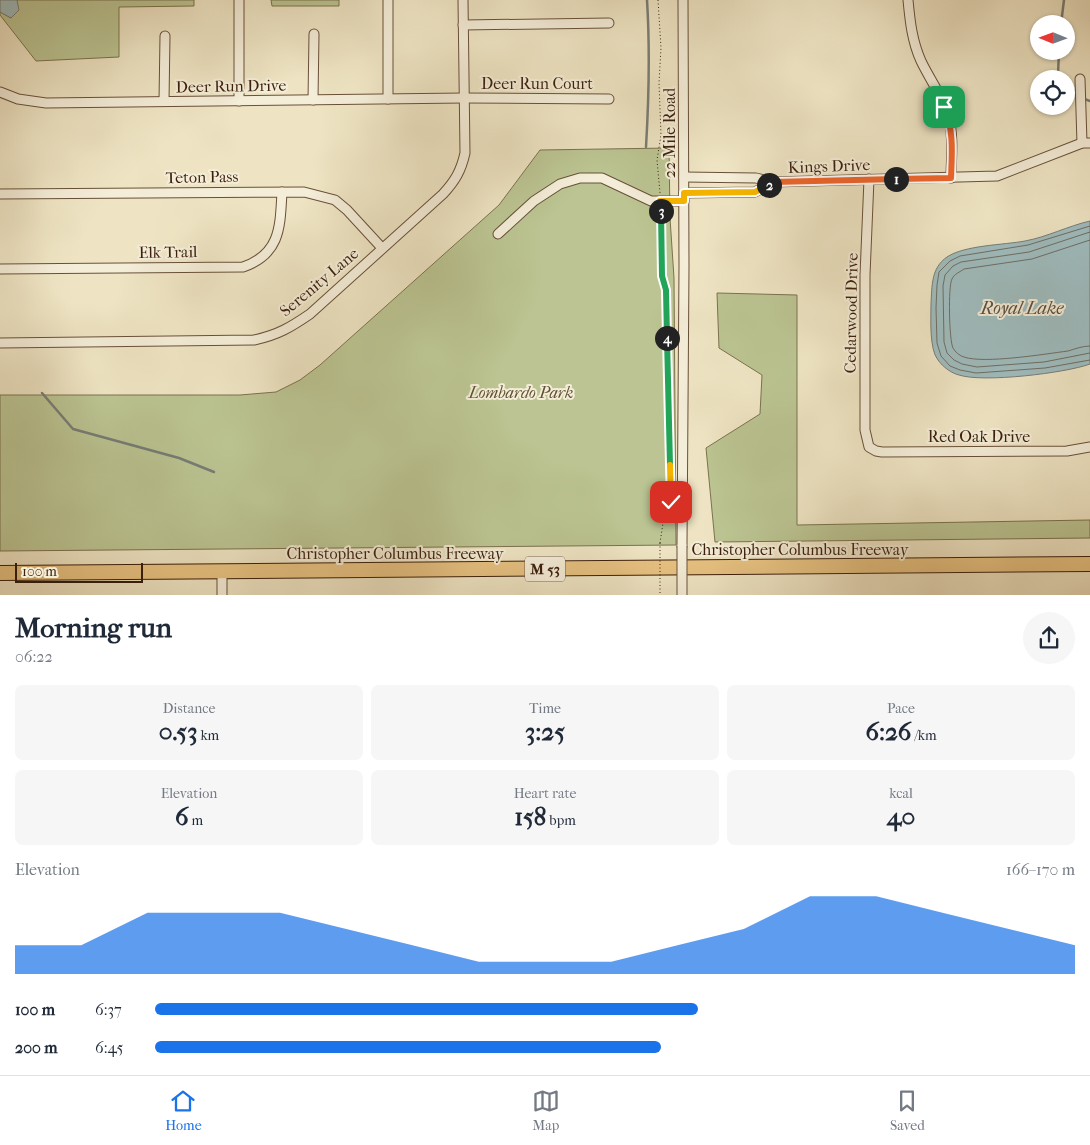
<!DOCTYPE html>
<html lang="en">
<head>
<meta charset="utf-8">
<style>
	:root { --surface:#fff; --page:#f6f6f7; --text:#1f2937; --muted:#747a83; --line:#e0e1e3; --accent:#1a73e8 }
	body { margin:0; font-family:"IM FELL French Canon",serif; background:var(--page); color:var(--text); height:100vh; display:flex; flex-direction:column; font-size:19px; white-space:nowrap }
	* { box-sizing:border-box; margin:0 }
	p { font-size:16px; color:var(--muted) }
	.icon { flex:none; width:28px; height:28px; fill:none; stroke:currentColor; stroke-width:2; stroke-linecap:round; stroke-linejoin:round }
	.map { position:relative; height:595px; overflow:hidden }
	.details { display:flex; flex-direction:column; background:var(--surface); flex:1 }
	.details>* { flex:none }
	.needle { width:32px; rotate:271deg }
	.fabs { position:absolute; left:1030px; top:15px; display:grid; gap:10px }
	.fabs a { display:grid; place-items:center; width:45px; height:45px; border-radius:50%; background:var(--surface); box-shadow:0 1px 4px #0004; font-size:25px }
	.scale { position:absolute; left:15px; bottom:12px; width:128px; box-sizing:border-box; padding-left:5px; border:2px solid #3b1f0b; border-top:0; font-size:14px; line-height:18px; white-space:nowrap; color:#3b1f0b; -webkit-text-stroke:4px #f4edd8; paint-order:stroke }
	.pin { position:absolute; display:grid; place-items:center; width:42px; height:42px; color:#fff; margin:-21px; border-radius:10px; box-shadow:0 2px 8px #0006 }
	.km { position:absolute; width:25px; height:25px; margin:-12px; border-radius:50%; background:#222; color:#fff; font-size:14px; line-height:25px; text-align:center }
	.round { display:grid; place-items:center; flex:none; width:52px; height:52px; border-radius:26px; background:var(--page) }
	.overview { display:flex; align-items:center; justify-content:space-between; height:85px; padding:0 15px }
	h1 { font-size:28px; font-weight:700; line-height:38px }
	.metrics { display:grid; grid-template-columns:repeat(3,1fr); gap:8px; height:85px; padding:5px 15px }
	.metrics div { display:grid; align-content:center; border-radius:8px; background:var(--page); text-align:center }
	.metrics b { font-size:25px; font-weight:700 }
	.metrics small { font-size:14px; font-weight:400 }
	.metrics p { font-size:14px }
	.chart { height:140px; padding:10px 15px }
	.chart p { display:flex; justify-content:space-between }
	.chart svg { width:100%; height:90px; margin-top:5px; fill:var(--accent); opacity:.7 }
	ul { padding:0 15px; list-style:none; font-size:16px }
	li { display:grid; grid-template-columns:80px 60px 1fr; align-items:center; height:38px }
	li i { height:12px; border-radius:6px; background:var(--accent) }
	.dock { display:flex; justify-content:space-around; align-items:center; height:70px; border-top:1px solid var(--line); background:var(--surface); font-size:14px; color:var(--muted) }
	.dock a { display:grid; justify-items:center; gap:2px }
	.dock .current { color:var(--accent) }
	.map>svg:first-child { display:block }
</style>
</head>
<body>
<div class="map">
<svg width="1090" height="595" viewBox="0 0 1090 595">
	<rect width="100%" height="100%" fill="#eee4c3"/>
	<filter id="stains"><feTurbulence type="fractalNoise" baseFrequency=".004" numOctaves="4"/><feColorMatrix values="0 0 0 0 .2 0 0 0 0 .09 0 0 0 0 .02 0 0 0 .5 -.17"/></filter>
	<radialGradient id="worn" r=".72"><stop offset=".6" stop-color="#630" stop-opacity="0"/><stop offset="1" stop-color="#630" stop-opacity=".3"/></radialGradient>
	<!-- green -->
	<g fill="#bbc492" stroke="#7b724e">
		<path d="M17,0H194V6L119,7V57L36,61L0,15V12L11,18L18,10Z"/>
		<path d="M271,0H339V6H272Z"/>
		<path d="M669,148L670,218L674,278L676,545L0,551V395H240L276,392L300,380L320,365L499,205L540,150Z"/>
		<path d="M717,293L797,295V525L1090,520V538L715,542L706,448L760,414L762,375L719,348Z"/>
	</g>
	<!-- water -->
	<g fill="#9fbcbe" stroke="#777d76">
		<path d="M0,0H17L19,10L11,18L0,12Z"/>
		<path d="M1090,221V364C1066,373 983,383 959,375C951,373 943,367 938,360C929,349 931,318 931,304C932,286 931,268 947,257C965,245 1004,245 1025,241C1047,237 1068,226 1090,221Z"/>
	</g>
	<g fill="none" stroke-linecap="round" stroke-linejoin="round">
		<!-- shore -->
		<g stroke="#6d6e64" stroke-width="1">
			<path d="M1090,226L1028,245L960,256L950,261L939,272L937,285L936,308L937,343L941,356L950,366L960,370L976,373L1045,368L1090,360"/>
			<path d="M1090,232L1029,252L961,262L953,266L945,275L943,286L944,342L947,353L954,360L962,364L977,367L1044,362L1090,353"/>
			<path d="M1090,240L1032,259L964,269C960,272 954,274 952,279C948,286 949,340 953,348C955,352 960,356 964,357C984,364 1045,354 1068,351C1075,349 1082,346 1090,346"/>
		</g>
		<!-- stream -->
		<g stroke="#777d76" stroke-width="2.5">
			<path d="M1061,24L1064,0"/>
			<path d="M1059,51L1058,74L1063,79"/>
			<path d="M1066,82L1078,94"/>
			<path d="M1082,98L1090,101"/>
			<path d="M646,147C649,97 650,49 647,0"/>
			<path d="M42,393L73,429L179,458L214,472"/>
		</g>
		<!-- minor casing -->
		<g stroke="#685039" stroke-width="11">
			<g id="minor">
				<path d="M239,0V101"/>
				<path d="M388,0V99"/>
				<path d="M908,0C910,21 912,41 921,61C930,80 944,98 949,120C954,138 951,159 951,178"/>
				<path d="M463,25L609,23"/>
				<path d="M1080,79L1082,143"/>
				<path d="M0,92L18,99L46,103L464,98L609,99"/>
				<path d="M313,100L314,34"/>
				<path d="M164,101L165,36"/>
				<path d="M684,177L756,178L773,182L755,192L684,193"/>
				<path d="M869,179L865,275V430L869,447L876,451L882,452L1067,451L1090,447"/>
				<path d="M773,182L997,176L1082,143H1090"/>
				<path d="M0,194L304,192L335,200L347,210L382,248"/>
				<path d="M498,234L534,201L560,184L580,178H602L651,201H684"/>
				<path d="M0,269L243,267C281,254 280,226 282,192"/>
				<path d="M0,343L254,340C278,335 291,327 310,314L443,194C455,181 461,171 465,153L463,0"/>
				<path d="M682,546L684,266L683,0"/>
				<path d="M222,572V595"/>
			</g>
		</g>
		<!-- highway casing -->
		<g stroke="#3b1f0b" stroke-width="16">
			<path id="highway" d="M0,573L1090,564"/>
		</g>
		<!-- path -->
		<g stroke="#3b1f0b" stroke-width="1" stroke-dasharray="1 2.5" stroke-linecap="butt">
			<path d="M658,0L661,48L659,83L661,135L657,160L660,193"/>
			<path d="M660,543L663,523L671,502L666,289L662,276L661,209"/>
		</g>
		<!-- minor -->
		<use href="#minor" stroke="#f4edd8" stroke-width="9"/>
		<!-- highway -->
		<use href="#highway" stroke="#e7c282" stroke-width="14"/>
		<!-- minor-bridge casing -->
		<g stroke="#685039" stroke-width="11" stroke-linecap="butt">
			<path id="minor-bridge" d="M682,595V546"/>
		</g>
		<!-- path-bridge -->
		<path stroke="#3b1f0b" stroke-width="1" stroke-dasharray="1 2.5" stroke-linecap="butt" d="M660,543V595"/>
		<!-- minor-bridge -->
		<use href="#minor-bridge" stroke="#f4edd8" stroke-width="9"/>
	</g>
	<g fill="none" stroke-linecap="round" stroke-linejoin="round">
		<!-- split-1 casing -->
		<g stroke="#fff" stroke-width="10">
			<path id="split-1" d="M896,179L951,178C952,153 954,130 944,107"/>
		</g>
		<!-- split-2 casing -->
		<g stroke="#fff" stroke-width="10">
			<path id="split-2" d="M769,185L773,182L896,179"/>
		</g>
		<!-- split-3 casing -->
		<g stroke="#fff" stroke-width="10">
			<path id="split-3" d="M661,211L660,201H684V193L755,192L769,185"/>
		</g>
		<!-- split-4 casing -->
		<g stroke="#fff" stroke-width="10">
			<path id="split-4" d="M661,211L662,276L666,290L667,338"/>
		</g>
		<!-- split-5 casing -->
		<g stroke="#fff" stroke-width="10">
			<path id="split-5" d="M667,338L670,465"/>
		</g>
		<!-- split-6 casing -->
		<g stroke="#fff" stroke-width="10">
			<path id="split-6" d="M670,465L671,502"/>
		</g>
		<!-- split-1 -->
		<use href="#split-1" stroke="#f0652b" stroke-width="6"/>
		<!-- split-2 -->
		<use href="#split-2" stroke="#f0652b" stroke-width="6"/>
		<!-- split-3 -->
		<use href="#split-3" stroke="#f5b400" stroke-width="6"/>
		<!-- split-4 -->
		<use href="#split-4" stroke="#22a559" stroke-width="6"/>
		<!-- split-5 -->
		<use href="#split-5" stroke="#22a559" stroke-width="6"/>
		<!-- split-6 -->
		<use href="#split-6" stroke="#f5b400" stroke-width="6"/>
	</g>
	<g text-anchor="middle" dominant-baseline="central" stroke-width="4" stroke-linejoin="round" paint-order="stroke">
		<!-- shield labels -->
		<rect fill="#f4edd8" stroke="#725d48" stroke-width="1" x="525" y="556.5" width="40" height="25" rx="4"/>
		<g font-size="15" font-weight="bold" fill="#3b1f0b">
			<text x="545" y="569">M 53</text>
		</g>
		<!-- street labels -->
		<g font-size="16" fill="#3b1f0b" stroke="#f4edd8">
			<text x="537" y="83">Deer Run Court</text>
			<text transform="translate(231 86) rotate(-1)">Deer Run Drive</text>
			<text transform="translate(669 133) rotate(-90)">22 Mile Road</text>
			<text transform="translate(829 166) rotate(-2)">Kings Drive</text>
			<text transform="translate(202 177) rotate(-1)">Teton Pass</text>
			<text transform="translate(168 252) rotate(-1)">Elk Trail</text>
			<text transform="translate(319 282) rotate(-40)">Serenity Lane</text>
			<text transform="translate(851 313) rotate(-89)">Cedarwood Drive</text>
			<text x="979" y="436">Red Oak Drive</text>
			<text x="800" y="549">Christopher Columbus Freeway</text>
			<text x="395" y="553">Christopher Columbus Freeway</text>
		</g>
		<!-- park labels -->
		<g font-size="16" font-style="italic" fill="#615134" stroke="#f4edd8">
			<text x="521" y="392">Lombardo Park</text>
		</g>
		<!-- water labels -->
		<g font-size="18" font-style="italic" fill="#594e41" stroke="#f4edd8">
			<text x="1022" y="308">Royal Lake</text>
		</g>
	</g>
	<rect width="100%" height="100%" filter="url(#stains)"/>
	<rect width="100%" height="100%" fill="url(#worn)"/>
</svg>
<div class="fabs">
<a><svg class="needle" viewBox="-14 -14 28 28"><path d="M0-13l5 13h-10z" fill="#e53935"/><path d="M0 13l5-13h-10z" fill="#747a83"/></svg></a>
<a><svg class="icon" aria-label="locate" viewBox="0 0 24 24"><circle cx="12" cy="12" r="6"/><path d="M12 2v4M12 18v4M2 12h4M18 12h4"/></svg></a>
</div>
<div class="scale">100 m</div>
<div class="pin" style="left:944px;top:107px;background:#1e9e55"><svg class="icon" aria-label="arrive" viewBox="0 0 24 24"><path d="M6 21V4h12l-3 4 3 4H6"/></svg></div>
<div class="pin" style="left:671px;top:502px;background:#d93025"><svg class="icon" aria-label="check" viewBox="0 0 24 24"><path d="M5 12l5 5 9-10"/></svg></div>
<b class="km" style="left:896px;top:179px">1</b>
<b class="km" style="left:769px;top:185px">2</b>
<b class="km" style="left:661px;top:211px">3</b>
<b class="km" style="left:667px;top:338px">4</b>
</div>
<section class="details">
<div class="overview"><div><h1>Morning run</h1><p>06:22</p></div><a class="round"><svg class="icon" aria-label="share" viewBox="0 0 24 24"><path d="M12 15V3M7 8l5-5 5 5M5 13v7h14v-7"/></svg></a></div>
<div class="metrics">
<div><p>Distance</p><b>0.53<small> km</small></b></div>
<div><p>Time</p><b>3:25</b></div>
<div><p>Pace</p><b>6:26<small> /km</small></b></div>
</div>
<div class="metrics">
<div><p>Elevation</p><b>6<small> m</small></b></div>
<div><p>Heart rate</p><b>158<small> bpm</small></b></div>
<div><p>kcal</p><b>40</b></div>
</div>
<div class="chart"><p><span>Elevation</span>166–170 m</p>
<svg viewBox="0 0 160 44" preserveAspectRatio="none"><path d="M0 44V30L10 30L20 14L30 14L40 14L50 22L60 30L70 38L80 38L90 38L100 30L110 22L120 6L130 6L140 14L150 22L160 30V44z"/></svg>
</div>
<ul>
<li><b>100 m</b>6:37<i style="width:59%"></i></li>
<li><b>200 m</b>6:45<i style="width:55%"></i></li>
</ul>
</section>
<nav class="dock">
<a class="current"><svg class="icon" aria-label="home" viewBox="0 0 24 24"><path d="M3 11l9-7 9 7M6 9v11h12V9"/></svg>Home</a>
<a><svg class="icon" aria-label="map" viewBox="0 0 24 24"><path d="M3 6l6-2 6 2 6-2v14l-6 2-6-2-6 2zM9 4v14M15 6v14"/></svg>Map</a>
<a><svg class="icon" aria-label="saved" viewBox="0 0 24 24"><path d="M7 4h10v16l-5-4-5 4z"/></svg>Saved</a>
</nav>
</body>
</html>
